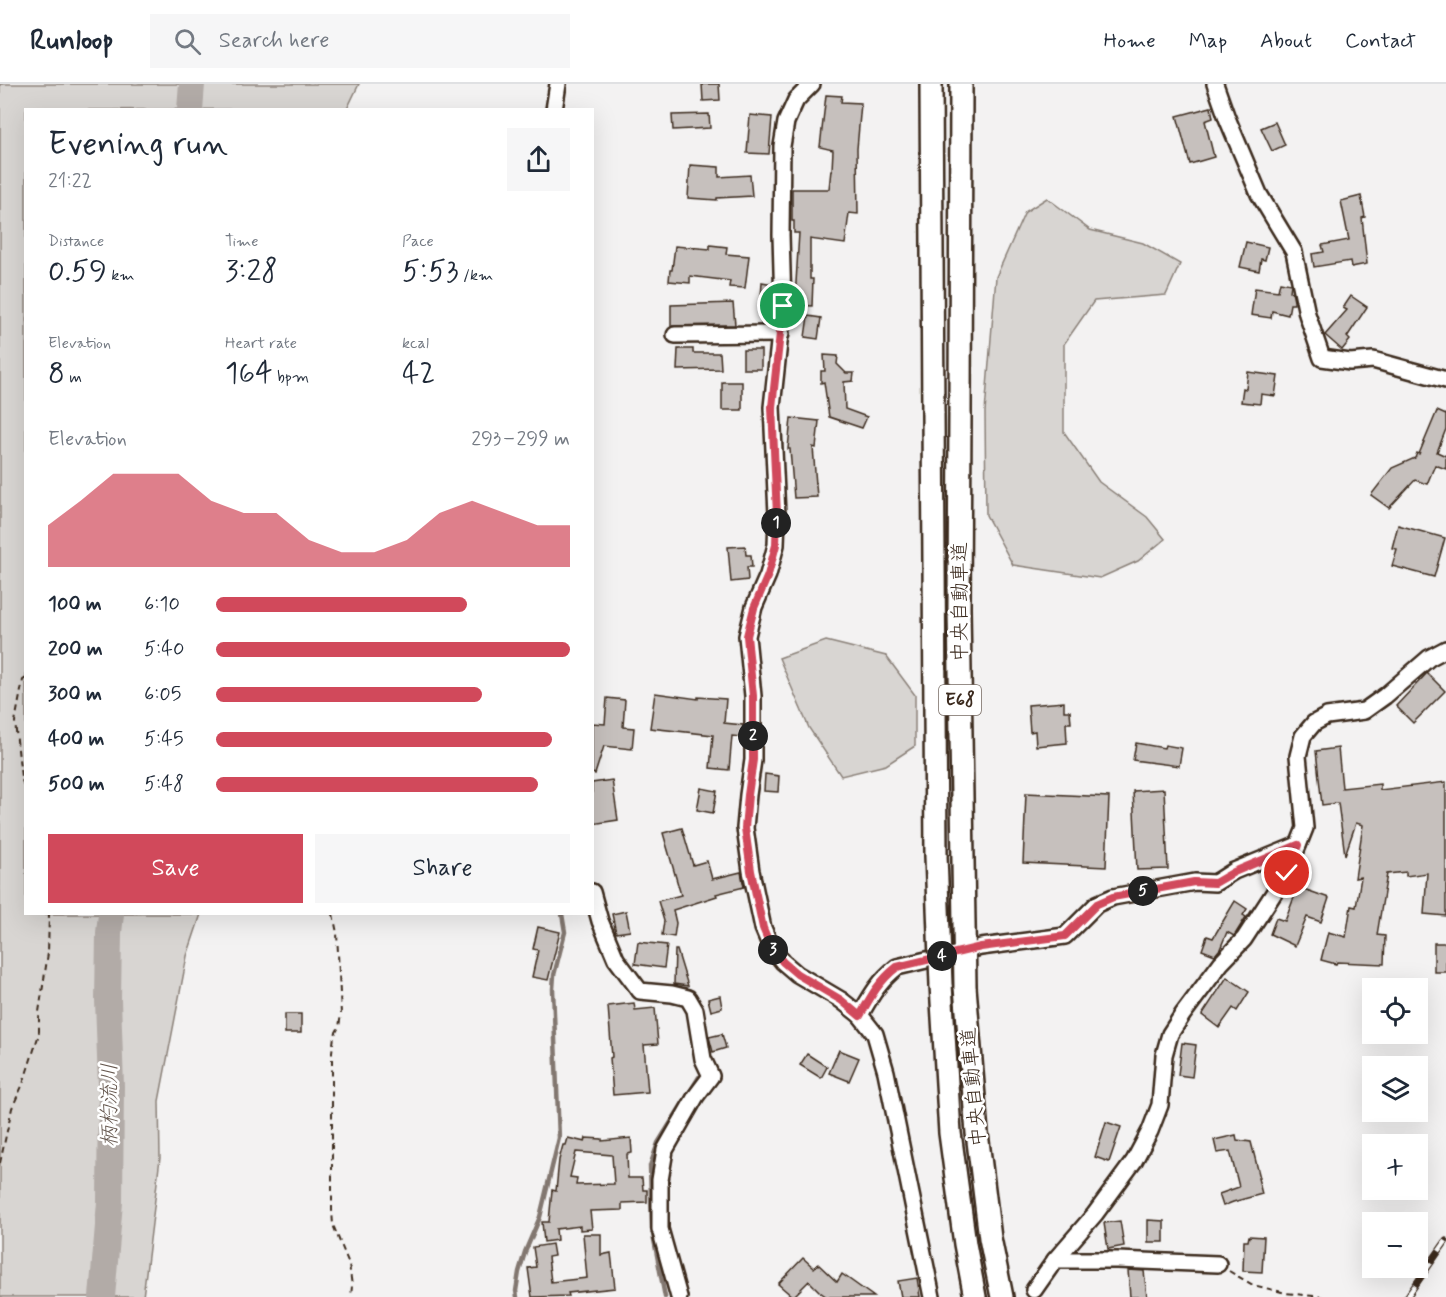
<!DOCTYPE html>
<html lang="en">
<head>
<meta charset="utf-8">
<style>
	:root { --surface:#fff; --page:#f6f6f7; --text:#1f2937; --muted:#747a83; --line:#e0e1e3; --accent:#d1495b }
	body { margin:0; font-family:Mynerve,"Klee One",sans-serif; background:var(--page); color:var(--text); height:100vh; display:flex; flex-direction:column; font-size:22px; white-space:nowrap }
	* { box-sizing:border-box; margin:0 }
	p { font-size:20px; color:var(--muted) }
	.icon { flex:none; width:33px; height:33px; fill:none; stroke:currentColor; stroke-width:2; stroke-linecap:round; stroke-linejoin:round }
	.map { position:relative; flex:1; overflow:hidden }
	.panel { position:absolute; left:24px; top:24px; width:570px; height:807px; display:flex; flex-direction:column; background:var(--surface); border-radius:0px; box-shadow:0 6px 24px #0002 }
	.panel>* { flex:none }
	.tools { position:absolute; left:1362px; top:894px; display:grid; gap:12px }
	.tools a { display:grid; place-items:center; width:66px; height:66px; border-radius:0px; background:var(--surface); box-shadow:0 6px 24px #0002; font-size:30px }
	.pin { position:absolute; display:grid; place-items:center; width:51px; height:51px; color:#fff; margin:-26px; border:3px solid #fff; border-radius:50%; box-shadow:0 2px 6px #0007 }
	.km { position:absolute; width:30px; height:30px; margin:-15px; border-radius:50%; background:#222; color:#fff; font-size:16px; line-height:30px; text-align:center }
	.round { display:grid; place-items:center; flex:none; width:63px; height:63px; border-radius:0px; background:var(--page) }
	.summary { display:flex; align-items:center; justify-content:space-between; height:102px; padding:0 24px }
	h1 { font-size:33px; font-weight:600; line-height:45px }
	.metrics { display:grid; grid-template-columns:repeat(3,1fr); gap:9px; height:102px; padding:6px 24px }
	.metrics div { display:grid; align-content:center }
	.metrics b { font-size:30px; font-weight:600 }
	.metrics small { font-size:16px; font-weight:400 }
	.metrics p { font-size:16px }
	.chart { height:168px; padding:12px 24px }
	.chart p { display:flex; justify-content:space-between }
	.chart svg { width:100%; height:108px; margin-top:6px; fill:var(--accent); opacity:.7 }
	.cta { display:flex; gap:12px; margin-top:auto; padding:12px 24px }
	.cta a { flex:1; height:69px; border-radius:0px; background:var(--accent); color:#fff; font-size:24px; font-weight:600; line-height:69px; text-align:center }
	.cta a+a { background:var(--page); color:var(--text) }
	ul { padding:0 24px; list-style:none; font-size:20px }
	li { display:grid; grid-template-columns:96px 72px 1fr; align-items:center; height:45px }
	li i { height:15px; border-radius:8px; background:var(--accent) }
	header { display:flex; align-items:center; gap:36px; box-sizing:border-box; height:84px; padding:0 30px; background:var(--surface); border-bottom:2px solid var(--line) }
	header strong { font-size:28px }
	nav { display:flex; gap:33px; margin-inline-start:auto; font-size:21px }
	.search { width:420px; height:54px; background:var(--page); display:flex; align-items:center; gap:15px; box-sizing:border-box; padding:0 21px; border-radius:0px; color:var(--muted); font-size:22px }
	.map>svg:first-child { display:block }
</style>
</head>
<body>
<header>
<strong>Runloop</strong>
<div class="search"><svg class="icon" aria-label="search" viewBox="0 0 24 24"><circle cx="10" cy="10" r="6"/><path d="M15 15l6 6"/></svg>Search here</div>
<nav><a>Home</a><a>Map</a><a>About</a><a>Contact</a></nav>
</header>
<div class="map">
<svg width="1446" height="1213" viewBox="0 0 1446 1213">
	<rect width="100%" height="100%" fill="#f3f2f2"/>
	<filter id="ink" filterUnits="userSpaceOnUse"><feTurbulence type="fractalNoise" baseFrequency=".0167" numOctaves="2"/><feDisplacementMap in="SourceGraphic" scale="12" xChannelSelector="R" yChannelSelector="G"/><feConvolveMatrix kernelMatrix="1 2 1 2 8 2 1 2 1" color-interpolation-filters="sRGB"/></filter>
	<g filter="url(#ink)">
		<!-- green -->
		<g fill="#d8d5d2" stroke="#8a8078" stroke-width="1.5">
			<path d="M0,0H359L347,25L26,26V830H201L187,872L159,1017L160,1074L143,1213H0Z"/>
			<path d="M1047,114L1090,146L1143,159L1180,180L1166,211L1094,217L1064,260V348L1099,398L1147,433L1165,455L1138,477L1100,494L1013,481L986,431L985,328L996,193L1025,128Z"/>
			<path d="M826,557L886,572L915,611V662L886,681L841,692L809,644L779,574Z"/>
		</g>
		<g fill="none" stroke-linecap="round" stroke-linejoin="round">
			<!-- stream -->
			<g stroke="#827770" stroke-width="4.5">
				<path d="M517,1213L516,1207L519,1188L525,1168L540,1133L559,1054L553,905L554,891L565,848L562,830"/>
				<path d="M665,1213L652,1145L650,1082L658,1059L699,993"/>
			</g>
			<!-- river -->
			<g stroke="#b2aba7" stroke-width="26">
				<path d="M190,26L192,0"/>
				<path d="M102,1213L110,1118L111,1002L108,916L109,849L111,830"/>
			</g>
		</g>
		<!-- building -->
		<g fill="#c6c0bd" stroke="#3b2a1e" stroke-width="1.5" fill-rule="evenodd">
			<path d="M702,0H719L720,16L703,17Z"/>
			<path d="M826,11L842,12L841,18L861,19L857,65L858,130L849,129L845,160L810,155V195H813L812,222L801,221V215H795L799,149H794V137H792V105H829L831,86H832L833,66L820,63Z"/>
			<path d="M1211,23L1213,34L1205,37L1214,73L1190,80L1177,32Z"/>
			<path d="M709,30L710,44L673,46L672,31Z"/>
			<path d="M750,31L772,33L769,70L747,69Z"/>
			<path d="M1275,38L1285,61L1272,67L1261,44Z"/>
			<path d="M690,81L719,83V93L750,91L752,112L717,114V116L688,114Z"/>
			<path d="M1361,112L1365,133L1362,134L1367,180L1351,183L1350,177L1314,183L1312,170L1324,168L1322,161L1349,156L1341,117Z"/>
			<path d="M1246,158L1268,163L1265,176L1261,175L1259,187L1240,183Z"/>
			<path d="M710,161L727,163L726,170L749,172L745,204L729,203L730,197L690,192V199L669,197L670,186H672L675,162L710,165Z"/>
			<path d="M762,198L773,200V217L761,215Z"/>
			<path d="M1280,198L1291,200L1290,207L1292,208L1294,217V220H1290L1288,231L1272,227L1271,234L1251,231L1255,204L1278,207Z"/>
			<path d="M1351,212L1367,223L1347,253L1350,256L1342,266L1325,251L1347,226L1343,224Z"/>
			<path d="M733,219L735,241L671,242V221Z"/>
			<path d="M808,232L821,234L818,255L805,253Z"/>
			<path d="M678,265H693V269H720L721,285L677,286Z"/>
			<rect x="743" y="266" width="18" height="19"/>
			<path d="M824,271L838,272L837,280L846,289H854L853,297L844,298L845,325L867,333L862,344L829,333L824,298L821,299V287H825Z"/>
			<path d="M1248,288L1278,292L1275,312L1261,310L1260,320L1241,318L1243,304L1246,305Z"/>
			<rect x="722" y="298" width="20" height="28"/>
			<path d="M1437,327L1446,331V345L1437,368L1446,372V385L1435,381L1427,400L1415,396L1389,424L1371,411L1392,384L1415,374L1417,369L1419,370Z"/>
			<path d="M791,334L819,337L816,364L813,363L817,413L794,414L790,365H788Z"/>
			<path d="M1398,441L1445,454L1434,493L1392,482L1397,465L1392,464Z"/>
			<path d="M745,462L746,471H751L752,483H747L748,496L731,498L728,463Z"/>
			<path d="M1427,589L1445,607L1413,639L1396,622Z"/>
			<path d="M655,609L698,615V613L726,615L724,639L743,641L741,653L732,652L729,686L710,684L713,651L650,644Z"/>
			<path d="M607,614L625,616L623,643L634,644L632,665L604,662L595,690L592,689V639L605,640Z"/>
			<path d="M1064,618V627H1070L1071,639H1066L1067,659L1036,662L1035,647L1030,648L1028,621Z"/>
			<path d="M1136,659L1164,664L1165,661L1182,664L1179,682L1133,676Z"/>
			<path d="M1338,664L1342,704L1380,700V706L1446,698V832L1424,830L1427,789L1406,792V788L1387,790L1377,851L1385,852L1384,880L1337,878L1336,880L1321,876L1328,848L1346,853L1351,822L1356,823L1361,793L1355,794L1363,741L1356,739L1345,771L1338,719L1322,721L1316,667Z"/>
			<path d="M765,690L779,692L778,708L764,707Z"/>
			<path d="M612,696L618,736L592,740V699Z"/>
			<path d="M701,704L717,707L713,729L697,726Z"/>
			<path d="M1164,705L1168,785L1137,786L1133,707Z"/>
			<path d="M1026,709L1109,713L1106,783L1023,779Z"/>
			<path d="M682,744L693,781L707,777L712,795L741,788L744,803L716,810L717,812L673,826L676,839L674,853L662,851L664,837L658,817L681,811L663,749Z"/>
			<path d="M1298,803L1329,814L1321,838L1307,833L1295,862L1270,850L1276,834L1285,837Z"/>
			<path d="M1235,817L1247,825L1243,831L1246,833L1236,849L1234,852L1227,848L1220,865L1215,871L1202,866L1207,852L1213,854Z"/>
			<path d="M626,827L630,847L616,849L612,830Z"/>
			<path d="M538,843L560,848L548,896L532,893L538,866L533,865Z"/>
			<path d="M638,858L667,861L664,884L635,880Z"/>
			<rect x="1434" y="859" width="12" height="29"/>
			<path d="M675,866H677L688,902L674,900Z"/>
			<path d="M1227,893L1249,908L1237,927L1233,924L1219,944L1202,931Z"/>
			<path d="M720,912L722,924L711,927L708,915Z"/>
			<path d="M634,919L635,926L655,924L658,960L644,961L648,1008L613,1011L610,974L612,973L608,922Z"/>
			<rect x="285" y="930" width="16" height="19"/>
			<path d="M722,950L726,964L713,968L709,953Z"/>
			<path d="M1182,959L1196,961L1192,993L1178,991Z"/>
			<path d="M839,966L859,974L849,997L829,989Z"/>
			<path d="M807,970L827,983L821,994L800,981Z"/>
			<path d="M1106,1038L1121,1043L1109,1078L1095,1073Z"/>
			<path d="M1236,1051L1237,1056L1251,1058L1260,1094H1258L1262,1110L1233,1118L1223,1122L1219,1110L1239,1103L1230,1067L1217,1069L1214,1056Z"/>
			<path d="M568,1054L585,1058L586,1054L602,1055V1057L631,1054L632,1069L627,1070L628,1094H642L643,1106H647V1118L622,1119V1126L590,1127L592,1145L580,1146V1142L556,1145L557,1156L544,1158L542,1138H549L552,1106L556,1107L559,1076L563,1061H566ZM576,1068L612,1071L614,1100L576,1101L577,1094L570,1093Z"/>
			<path d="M1148,1136L1164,1137V1158H1148Z"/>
			<path d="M1120,1137L1124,1162L1108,1165L1104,1139Z"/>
			<path d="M583,1150H601V1171L611,1169L615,1204L568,1209L569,1212L532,1213L528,1184L536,1183L533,1163L552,1160L554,1172L548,1173L551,1198L587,1194Z"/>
			<path d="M1249,1152L1264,1153L1262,1188L1243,1187L1244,1157H1248Z"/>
			<path d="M803,1174L814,1184L818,1180L837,1198L842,1190L874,1213H827L820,1208L809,1197L793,1213L778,1200Z"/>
			<path d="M1128,1186L1144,1187L1147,1213H1130Z"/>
			<path d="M917,1194L920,1213H901L898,1197Z"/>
		</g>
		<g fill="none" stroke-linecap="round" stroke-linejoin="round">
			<!-- minor casing -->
			<g stroke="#3b2a1e" stroke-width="20">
				<g id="minor">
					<path d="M812,0L796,16L786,38L782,62L781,151L783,222L772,323L777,431L776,461L768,491L754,523L747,552L753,612V676L748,711L745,744L751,787L763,844L771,863L783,878L797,890L841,916L860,931L875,950L886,988L932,1213"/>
					<path d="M1215,0L1227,34L1259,110L1294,168L1307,230L1322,274L1350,278L1373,276L1446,296"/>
					<path d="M554,26L558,0"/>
					<path d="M675,251L781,250"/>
					<path d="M592,808L600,837L616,875L640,907L672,910L688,914L695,926L703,975L711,992L696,1012L665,1066L660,1096V1145L679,1213"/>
					<path d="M860,931C871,912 879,897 897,883L981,863L1065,852L1097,820L1113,813L1195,798L1215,799L1234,787L1298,761"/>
					<path d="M1055,1176H1117L1218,1180"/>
					<path d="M1034,1206L1055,1176L1095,1130L1134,1077L1150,1047L1160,1021L1164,971L1170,950L1183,930L1221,879L1244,855L1287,789L1305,744L1298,672L1303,652L1314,639L1327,632L1364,627L1385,612L1429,574L1446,565"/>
				</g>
			</g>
			<!-- highway casing -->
			<g stroke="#3b2a1e" stroke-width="26">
				<g id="highway">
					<path d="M931,0L933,330"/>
					<path d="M960,330L961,0"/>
					<path d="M941,901L950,1049L965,1160L975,1213"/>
					<path d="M965,903L977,1049L990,1154L1002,1213"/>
				</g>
			</g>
			<!-- path -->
			<g stroke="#3b2a1e" stroke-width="2" stroke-dasharray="6 4.5" stroke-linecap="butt">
				<path d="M26,594L23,596L15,638L21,693L26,708"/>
				<path d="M333,830L337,849L341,930L339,943L334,952L332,968V1126L333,1141L349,1180L352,1202L351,1213"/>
				<path d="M0,1079L12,1024L23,1000L39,950V928L48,869L49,830"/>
				<path d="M1229,1187L1253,1201L1286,1209L1323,1213"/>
			</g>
			<!-- minor -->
			<use href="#minor" stroke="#fff" stroke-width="15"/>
			<!-- highway -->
			<use href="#highway" stroke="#fff" stroke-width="21"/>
			<!-- rail casing -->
			<g stroke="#3b2a1e" stroke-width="7">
				<path id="rail" d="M1407,1213L1446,1157"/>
			</g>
			<!-- rail -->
			<use href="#rail" stroke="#fff" stroke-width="4.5" stroke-dasharray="14" stroke-linecap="butt"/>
			<!-- highway-bridge casing -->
			<g stroke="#3b2a1e" stroke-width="26" stroke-linecap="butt">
				<g id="highway-bridge">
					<path d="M933,330L936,772L941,901"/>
					<path d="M960,330L959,524L965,903"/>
				</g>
			</g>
			<!-- highway-bridge -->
			<use href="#highway-bridge" stroke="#fff" stroke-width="21"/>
		</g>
	</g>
	<g fill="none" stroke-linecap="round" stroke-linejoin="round" filter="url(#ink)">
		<!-- route casing -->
		<g stroke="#fff" stroke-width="12">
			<path id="route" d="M783,222L772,323L777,431L776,461L768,491L754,524L747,552L753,612V676L748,711L745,744L751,787L763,844L771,863L783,878L797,890L841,916L860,932C871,912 879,897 897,883L981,863L1065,852L1097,820L1113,813L1194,798L1215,799L1234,788L1298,761L1287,789"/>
		</g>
		<!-- route -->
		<use href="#route" stroke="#d1495b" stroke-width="8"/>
	</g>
	<g text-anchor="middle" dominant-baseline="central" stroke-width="5" stroke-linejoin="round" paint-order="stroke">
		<!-- shield labels -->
		<rect fill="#fff" stroke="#766a62" stroke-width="1.5" x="939" y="601" width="42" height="30" rx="4.5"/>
		<g font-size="18" font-weight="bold" fill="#3b2a1e">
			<text x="960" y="616">E68</text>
		</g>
		<!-- street labels -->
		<g font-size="20" fill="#3b2a1e" stroke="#fff">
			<text transform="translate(960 518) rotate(-90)">中央自動車道</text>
			<text transform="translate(974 1003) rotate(-95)">中央自動車道</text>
		</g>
		<!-- water labels -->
		<g font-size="21" font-style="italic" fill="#65574e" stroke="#fff">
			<text transform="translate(110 1021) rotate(-90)">柄杓流川</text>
		</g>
	</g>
</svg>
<div class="tools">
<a><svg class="icon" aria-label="locate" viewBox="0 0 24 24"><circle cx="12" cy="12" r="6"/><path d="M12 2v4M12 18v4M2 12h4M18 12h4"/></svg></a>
<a><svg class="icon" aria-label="layers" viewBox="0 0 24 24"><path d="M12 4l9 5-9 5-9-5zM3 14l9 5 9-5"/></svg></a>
<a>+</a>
<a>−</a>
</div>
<div class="pin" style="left:783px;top:222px;background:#1e9e55"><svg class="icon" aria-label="arrive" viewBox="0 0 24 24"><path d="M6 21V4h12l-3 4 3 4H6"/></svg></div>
<div class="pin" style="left:1287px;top:789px;background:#d93025"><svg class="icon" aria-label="check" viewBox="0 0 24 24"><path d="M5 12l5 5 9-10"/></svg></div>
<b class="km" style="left:776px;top:439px">1</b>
<b class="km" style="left:753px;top:652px">2</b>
<b class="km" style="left:773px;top:866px">3</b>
<b class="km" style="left:942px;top:872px">4</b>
<b class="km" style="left:1143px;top:807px">5</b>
<section class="panel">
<div class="summary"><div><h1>Evening run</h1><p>21:22</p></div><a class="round"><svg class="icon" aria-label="share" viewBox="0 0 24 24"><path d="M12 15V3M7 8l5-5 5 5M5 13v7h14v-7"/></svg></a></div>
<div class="metrics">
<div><p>Distance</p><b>0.59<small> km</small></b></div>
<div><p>Time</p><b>3:28</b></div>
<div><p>Pace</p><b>5:53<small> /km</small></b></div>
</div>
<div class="metrics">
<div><p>Elevation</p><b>8<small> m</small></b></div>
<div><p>Heart rate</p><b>164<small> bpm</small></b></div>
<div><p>kcal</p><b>42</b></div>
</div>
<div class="chart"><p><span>Elevation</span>293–299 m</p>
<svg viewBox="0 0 160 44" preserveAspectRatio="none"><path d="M0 44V27L10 17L20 6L30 6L40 6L50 17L60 22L70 22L80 33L90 38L100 38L110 33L120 22L130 17L140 22L150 27L160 27V44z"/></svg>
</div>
<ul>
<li><b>100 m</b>6:10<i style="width:71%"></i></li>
<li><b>200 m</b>5:40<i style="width:100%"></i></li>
<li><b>300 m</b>6:05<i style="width:75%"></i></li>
<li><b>400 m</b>5:45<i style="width:95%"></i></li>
<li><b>500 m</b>5:48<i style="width:91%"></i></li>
</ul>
<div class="cta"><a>Save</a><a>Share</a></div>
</section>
</div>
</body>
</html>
